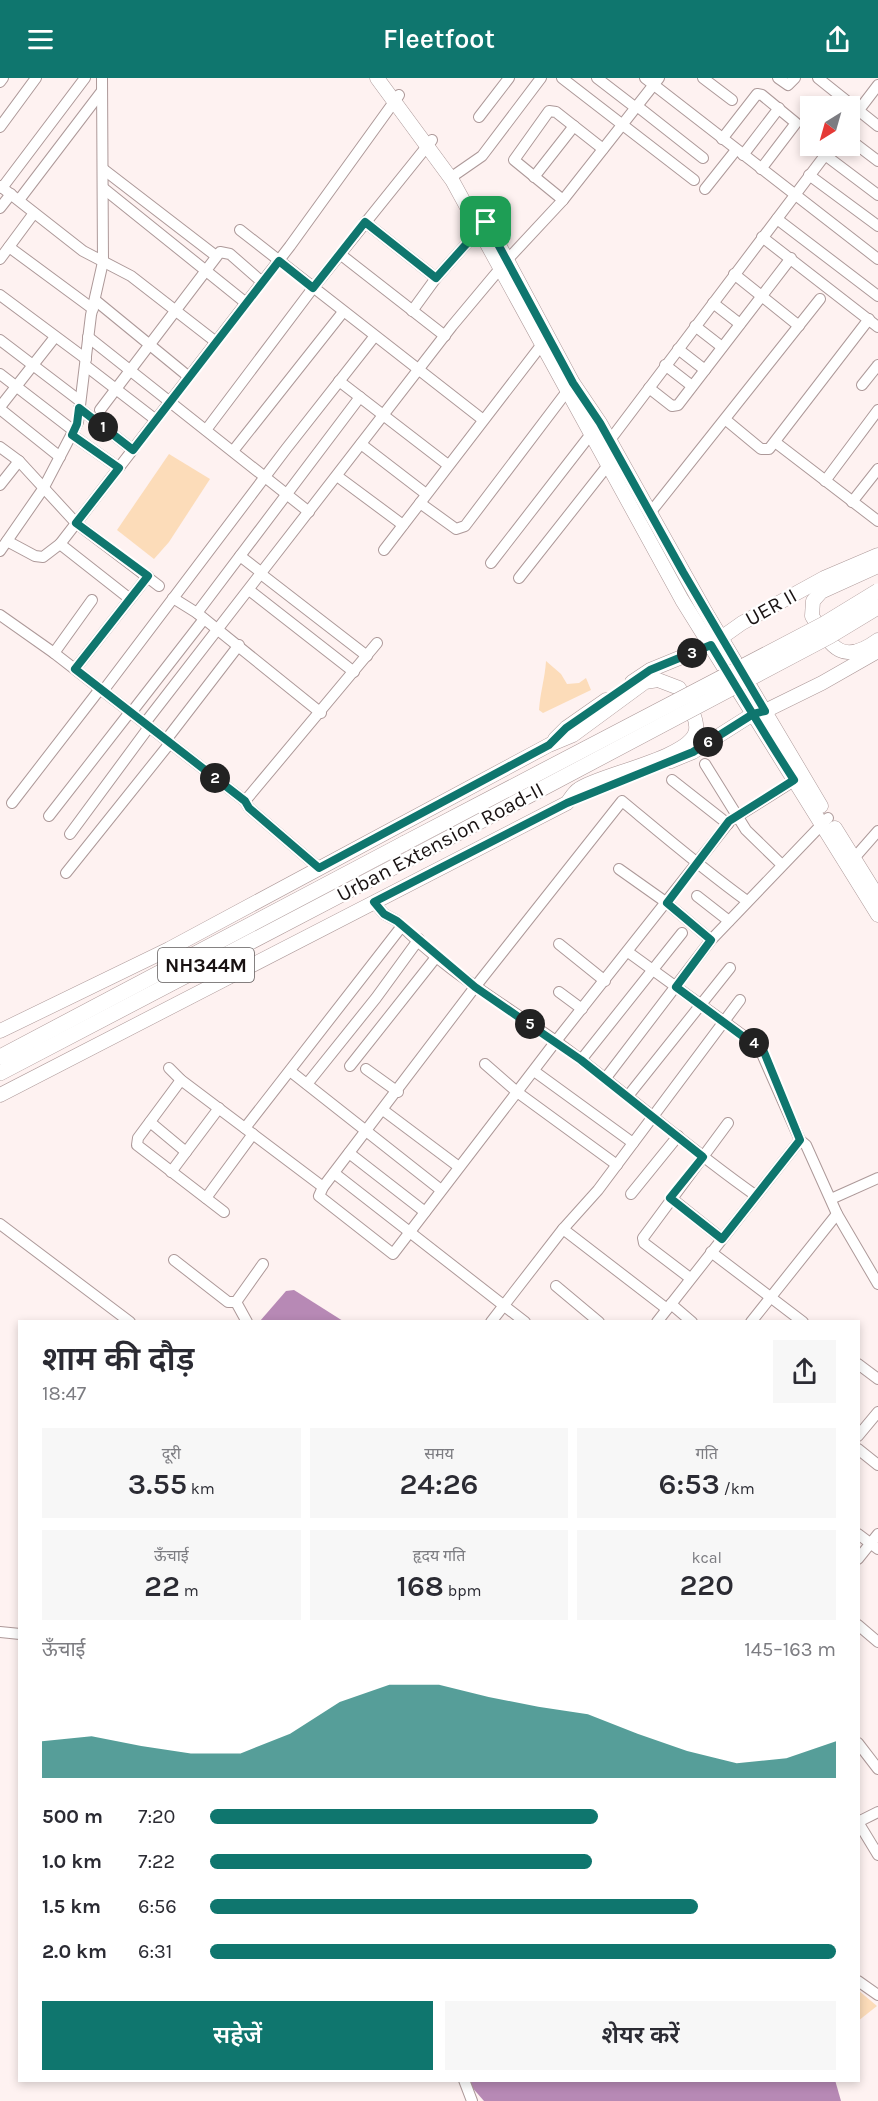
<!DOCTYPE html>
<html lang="hi">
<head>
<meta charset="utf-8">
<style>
	:root { --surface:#fff; --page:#f7f7f7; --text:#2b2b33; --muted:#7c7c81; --accent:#0f766e }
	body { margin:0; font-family:Karla,"Noto Sans Devanagari",sans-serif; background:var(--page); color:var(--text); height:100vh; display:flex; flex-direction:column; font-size:22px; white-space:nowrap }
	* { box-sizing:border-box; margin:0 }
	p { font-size:20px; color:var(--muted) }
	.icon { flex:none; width:33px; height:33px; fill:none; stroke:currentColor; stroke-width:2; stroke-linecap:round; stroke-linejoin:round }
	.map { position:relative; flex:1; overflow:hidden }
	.details { position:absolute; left:18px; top:1242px; width:842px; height:762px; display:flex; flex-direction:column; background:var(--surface); border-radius:0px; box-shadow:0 3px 9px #0003 }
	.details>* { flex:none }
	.needle { width:39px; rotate:217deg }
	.controls { position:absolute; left:800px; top:18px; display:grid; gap:12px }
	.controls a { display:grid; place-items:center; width:60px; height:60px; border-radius:0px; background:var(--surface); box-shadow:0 3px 9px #0003; font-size:30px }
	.pin { position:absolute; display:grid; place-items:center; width:51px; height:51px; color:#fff; margin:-26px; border-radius:12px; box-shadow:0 3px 9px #0006 }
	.km { position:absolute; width:30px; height:30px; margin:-15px; border-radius:50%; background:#222; color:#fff; font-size:16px; line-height:30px; text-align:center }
	.round { display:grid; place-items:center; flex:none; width:63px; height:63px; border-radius:0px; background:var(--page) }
	.overview { display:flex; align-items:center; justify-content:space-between; height:102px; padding:0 24px }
	h1 { font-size:33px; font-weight:600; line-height:45px }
	.figures { display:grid; grid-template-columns:repeat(3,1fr); gap:9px; height:102px; padding:6px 24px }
	.figures div { display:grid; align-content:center; border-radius:0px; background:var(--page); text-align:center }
	.figures b { font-size:30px; font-weight:600 }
	.figures small { font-size:16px; font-weight:400 }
	.figures p { font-size:16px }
	.chart { height:168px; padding:12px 24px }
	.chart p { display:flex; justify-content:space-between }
	.chart svg { width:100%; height:108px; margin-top:6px; fill:var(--accent); opacity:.7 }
	.cta { display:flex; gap:12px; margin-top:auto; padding:12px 24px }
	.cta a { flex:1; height:69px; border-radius:0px; background:var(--accent); color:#fff; font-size:24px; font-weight:600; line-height:69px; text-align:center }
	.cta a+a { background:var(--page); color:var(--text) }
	ul { padding:0 24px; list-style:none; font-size:20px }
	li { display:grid; grid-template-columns:96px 72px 1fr; align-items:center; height:45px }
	li i { height:15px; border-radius:8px; background:var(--accent) }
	header { display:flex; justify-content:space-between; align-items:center; height:78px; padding:0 24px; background:var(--accent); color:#fff; font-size:27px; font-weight:600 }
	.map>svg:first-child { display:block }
</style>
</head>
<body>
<header><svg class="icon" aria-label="menu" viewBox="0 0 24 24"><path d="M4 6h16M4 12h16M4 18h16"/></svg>Fleetfoot<svg class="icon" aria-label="share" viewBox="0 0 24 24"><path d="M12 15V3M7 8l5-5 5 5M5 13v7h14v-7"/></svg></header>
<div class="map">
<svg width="878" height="2023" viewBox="0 0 878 2023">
	<rect width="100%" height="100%" fill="#fef2f1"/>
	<!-- green -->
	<g fill="#fcdcb9">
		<path d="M169,376L210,401L169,464L154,481L117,452Z"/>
		<path d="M546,583L561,596L567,606L579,605L586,600L591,612L543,635L539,632C540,615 545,600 546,583Z"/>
		<path d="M858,1912L877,1928L858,1943Z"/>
	</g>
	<!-- water -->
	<g fill="#b789b5">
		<path d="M294,1212L343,1243H260L286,1213Z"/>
		<path d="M472,2002H835L841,2023H484L470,2007Z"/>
	</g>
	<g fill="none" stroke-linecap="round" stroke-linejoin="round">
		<!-- minor casing -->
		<g stroke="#ad9999" stroke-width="12">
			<g id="minor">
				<path d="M562,0L694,102"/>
				<path d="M597,0L636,30"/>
				<path d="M645,0L878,181"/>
				<path d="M703,0L732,22"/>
				<path d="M778,0L788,7L795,0"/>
				<path d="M818,0L878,48"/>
				<path d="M0,4L3,0"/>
				<path d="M637,28L703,80"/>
				<path d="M479,39L509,0"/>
				<path d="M849,45L878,7"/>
				<path d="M0,49L36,0"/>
				<path d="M722,61L757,16L762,17L796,45L761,91"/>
				<path d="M849,61L878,83"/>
				<path d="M743,77L779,30"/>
				<path d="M825,77L878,117"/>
				<path d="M103,91L216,178"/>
				<path d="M456,96L482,78L541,0"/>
				<path d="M809,97L878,148"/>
				<path d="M534,99L574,48"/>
				<path d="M0,108L83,173L131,198L216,264"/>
				<path d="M2,110L85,0"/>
				<path d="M103,110L246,225"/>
				<path d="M705,111L736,72"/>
				<path d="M19,122L102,13"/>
				<path d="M563,122L514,82L549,33L556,34L603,71"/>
				<path d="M0,130L11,116"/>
				<path d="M777,141L878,218"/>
				<path d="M365,144L436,200"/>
				<path d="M240,152L482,341"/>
				<path d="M762,159L878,249"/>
				<path d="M9,169L93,231"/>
				<path d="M340,176L445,258"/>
				<path d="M0,181L34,135"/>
				<path d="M734,196L799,248"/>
				<path d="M0,217L86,281"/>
				<path d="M95,222L189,299"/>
				<path d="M713,225L740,246"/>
				<path d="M412,233L436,200L486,144"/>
				<path d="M695,248L722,269"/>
				<path d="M88,259L309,434"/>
				<path d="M0,262L80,323"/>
				<path d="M678,271L705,292"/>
				<path d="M665,287L692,308"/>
				<path d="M86,288L156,342"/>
				<path d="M0,296L74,353"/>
				<path d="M339,303L448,387"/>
				<path d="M862,307L878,287"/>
				<path d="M649,310L672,328L678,327L791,180"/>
				<path d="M0,329L55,259"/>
				<path d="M79,330L133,372"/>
				<path d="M0,331L60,379"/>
				<path d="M100,332L220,174L230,176L262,204"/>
				<path d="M726,342L761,371H769L869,241"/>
				<path d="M206,352L313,210L432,62"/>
				<path d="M72,357L119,390"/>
				<path d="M610,362L832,68"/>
				<path d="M775,364L878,443"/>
				<path d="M361,366L426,416"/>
				<path d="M0,369L19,383L76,445L159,508"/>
				<path d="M233,373L343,234"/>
				<path d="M337,398L403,447"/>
				<path d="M825,403L878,332"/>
				<path d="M0,407L19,383"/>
				<path d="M852,424L878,391"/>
				<path d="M420,425L456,451L465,448L571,308"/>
				<path d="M650,435L820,221"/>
				<path d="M7,463L35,478L43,479L60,466"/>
				<path d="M384,472L546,261"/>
				<path d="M0,473L43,411L78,344L91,237L103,184L102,0"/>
				<path d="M240,478L262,495"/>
				<path d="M491,485L594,352"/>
				<path d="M261,496L367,578"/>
				<path d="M519,500L612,382"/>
				<path d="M249,512L354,594"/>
				<path d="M173,520L197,535L321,635"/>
				<path d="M130,521L148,498"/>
				<path d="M197,535L360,319"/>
				<path d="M0,537L54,575L245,723L249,730L319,790"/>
				<path d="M54,575L92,522"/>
				<path d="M75,591L130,521L60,466L290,168L399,17"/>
				<path d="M103,613L286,371L374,259"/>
				<path d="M131,635L204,541"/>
				<path d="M145,645L452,248L508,181L563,122L659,0"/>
				<path d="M166,662L239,567"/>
				<path d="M705,686L746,752L781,786"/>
				<path d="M672,702L728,746"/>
				<path d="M245,723L377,565"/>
				<path d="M12,725L100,611"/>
				<path d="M49,738L130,634"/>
				<path d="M70,756L149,649"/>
				<path d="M849,786L878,753"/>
				<path d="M619,791L667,825L711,862"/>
				<path d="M66,795L170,665"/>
				<path d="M697,818L729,843"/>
				<path d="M747,823C704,792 663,757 622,723L475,909L323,1109L319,1118L393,1176L556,963L730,743L800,699"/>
				<path d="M374,824L384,836L397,843C445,894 508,928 564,969C629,1017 689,1071 755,1117"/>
				<path d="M559,866L605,903"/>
				<path d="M628,874L759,969L800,1062"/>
				<path d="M559,914L582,931"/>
				<path d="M581,982L682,855"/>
				<path d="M485,986L517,1014L617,1087"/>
				<path d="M350,988L437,878"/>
				<path d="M169,990L181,1002L323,1109"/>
				<path d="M366,991L398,1014"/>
				<path d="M290,993L441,1112"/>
				<path d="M534,993L633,1065"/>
				<path d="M605,1001L711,862L828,740"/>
				<path d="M181,1002L138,1060L137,1067L224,1134"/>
				<path d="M307,1006L376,920L419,861"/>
				<path d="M628,1018L730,890"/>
				<path d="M383,1032L459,1089"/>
				<path d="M150,1044L186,1074"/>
				<path d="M245,1050L402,848"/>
				<path d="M349,1075L425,1134"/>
				<path d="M171,1094L219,1030"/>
				<path d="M334,1095L525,1244"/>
				<path d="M631,1116L678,1058"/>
				<path d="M206,1120L253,1056"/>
				<path d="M671,1120L722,1161"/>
				<path d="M831,1121L878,1100"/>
				<path d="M0,1146L130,1244"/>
				<path d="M563,1151L667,1231"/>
				<path d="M711,1174L803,1244"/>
				<path d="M174,1182L228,1224H236"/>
				<path d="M690,1200L644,1165L643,1160L728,1045"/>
				<path d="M556,1208L599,1244"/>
				<path d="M671,1226L692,1244"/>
				<path d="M247,1244L236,1224L263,1186"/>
				<path d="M491,1244L563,1151L598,1112L740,922"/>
				<path d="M657,1244L800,1062L806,1067L837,1136L878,1206"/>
				<path d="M751,1244L837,1136"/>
				<path d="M858,1286L878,1301"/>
				<path d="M858,1358L878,1334"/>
				<path d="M858,1371L878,1387"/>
				<path d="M858,1456L878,1471"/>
				<path d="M858,1481L878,1456"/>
				<path d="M858,1547L878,1564"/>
				<path d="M0,1554L20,1556"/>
				<path d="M858,1665L878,1691"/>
				<path d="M858,1744L878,1777"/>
				<path d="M858,1744L878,1734"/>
				<path d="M858,1903L878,1917"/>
				<path d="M464,2002L472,2023"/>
			</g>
		</g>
		<!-- major casing -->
		<g stroke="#ad9999" stroke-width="15">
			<g id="major">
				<path d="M377,0L452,102L682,522L878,837"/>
				<path d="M491,152L573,305L600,345L704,531L821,728"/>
				<path d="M878,488L821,514L813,523L812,538C832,570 842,588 878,562"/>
				<path d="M632,604L650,592L711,567L742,545L824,500L878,477"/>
				<path d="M555,661L566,650L606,622"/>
				<path d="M671,683L693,674L753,636L765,633L822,605L878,573"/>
				<path d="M835,750L878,819"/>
				<path d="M0,953L169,871L549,667L573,657L645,604L658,602L679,610C685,622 698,638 696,652C692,680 600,696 579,711C574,714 570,721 567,725L0,1017"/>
			</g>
		</g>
		<!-- highway casing -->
		<g stroke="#ad9999" stroke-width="16">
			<g id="highway">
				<path d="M0,979L405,765"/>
				<path d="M0,995L411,780"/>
			</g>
		</g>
		<!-- minor -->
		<use href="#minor" stroke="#fff" stroke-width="10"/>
		<!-- major -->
		<use href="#major" stroke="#fff" stroke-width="14"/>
		<!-- highway -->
		<use href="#highway" stroke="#fff" stroke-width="15"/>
		<!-- highway-bridge casing -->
		<g stroke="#ad9999" stroke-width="16" stroke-linecap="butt">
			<g id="highway-bridge">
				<path d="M405,765L824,546L878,513"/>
				<path d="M411,780L830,558L878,529"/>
			</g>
		</g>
		<!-- highway-bridge -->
		<use href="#highway-bridge" stroke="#fff" stroke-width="15"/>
	</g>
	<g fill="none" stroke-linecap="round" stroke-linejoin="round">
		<!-- route casing -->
		<g stroke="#fff" stroke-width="12">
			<path id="route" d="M486,144L436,200L365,144L313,210L279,183L133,372L79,330L77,346L72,357L119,390L76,445L148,498L75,591L245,723L249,730L319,790L549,667L566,650L650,592L711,567C738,612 765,657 794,702L729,743L667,825L711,862L676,909L764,974L800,1062L722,1161L670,1120L703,1079L581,982L475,909L397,843L384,836L374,824L567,725L693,674L753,636L765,633L683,494L600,345L573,305L486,144"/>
		</g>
		<!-- route -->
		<use href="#route" stroke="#0f766e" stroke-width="8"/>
	</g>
	<g text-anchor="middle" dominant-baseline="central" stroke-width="4.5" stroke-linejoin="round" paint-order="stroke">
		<!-- shield labels -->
		<rect fill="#fff" stroke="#5e5959" stroke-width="1.5" x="158" y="870" width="96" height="34" rx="4.5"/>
		<g font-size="20" font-weight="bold" fill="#191212">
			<text x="206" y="887">NH344M</text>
		</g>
		<!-- street labels -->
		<g font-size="21" fill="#191212" stroke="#fff">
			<text transform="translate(771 529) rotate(-29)">UER II</text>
			<text transform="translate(440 764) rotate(-28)">Urban Extension Road-II</text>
		</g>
	</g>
</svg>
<div class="controls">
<a><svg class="needle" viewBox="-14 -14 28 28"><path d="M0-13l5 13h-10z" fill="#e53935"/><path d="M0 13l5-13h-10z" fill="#7c7c81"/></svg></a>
</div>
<div class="pin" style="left:486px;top:144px;background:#1e9e55"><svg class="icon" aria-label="arrive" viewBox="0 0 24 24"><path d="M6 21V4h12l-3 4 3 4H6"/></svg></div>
<b class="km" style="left:103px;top:349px">1</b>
<b class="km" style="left:215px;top:700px">2</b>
<b class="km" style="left:692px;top:575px">3</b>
<b class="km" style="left:754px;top:965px">4</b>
<b class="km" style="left:530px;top:946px">5</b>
<b class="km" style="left:708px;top:664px">6</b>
<section class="details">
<div class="overview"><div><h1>शाम की दौड़</h1><p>18:47</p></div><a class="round"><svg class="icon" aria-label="share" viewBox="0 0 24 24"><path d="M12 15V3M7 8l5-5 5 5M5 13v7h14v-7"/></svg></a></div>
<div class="figures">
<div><p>दूरी</p><b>3.55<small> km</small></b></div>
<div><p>समय</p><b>24:26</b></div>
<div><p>गति</p><b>6:53<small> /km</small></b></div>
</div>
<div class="figures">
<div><p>ऊँचाई</p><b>22<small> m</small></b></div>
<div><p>हृदय गति</p><b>168<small> bpm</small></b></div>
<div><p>kcal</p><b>220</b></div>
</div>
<div class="chart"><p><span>ऊँचाई</span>145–163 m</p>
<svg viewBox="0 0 160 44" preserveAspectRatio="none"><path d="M0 44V29L10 27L20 31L30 34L40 34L50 26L60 13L70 6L80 6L90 11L100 15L110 18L120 26L130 33L140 38L150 36L160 29V44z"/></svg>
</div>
<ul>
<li><b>500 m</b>7:20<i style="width:62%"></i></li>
<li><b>1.0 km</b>7:22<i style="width:61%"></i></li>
<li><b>1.5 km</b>6:56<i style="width:78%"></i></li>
<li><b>2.0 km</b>6:31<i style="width:100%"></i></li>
</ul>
<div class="cta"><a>सहेजें</a><a>शेयर करें</a></div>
</section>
</div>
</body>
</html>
